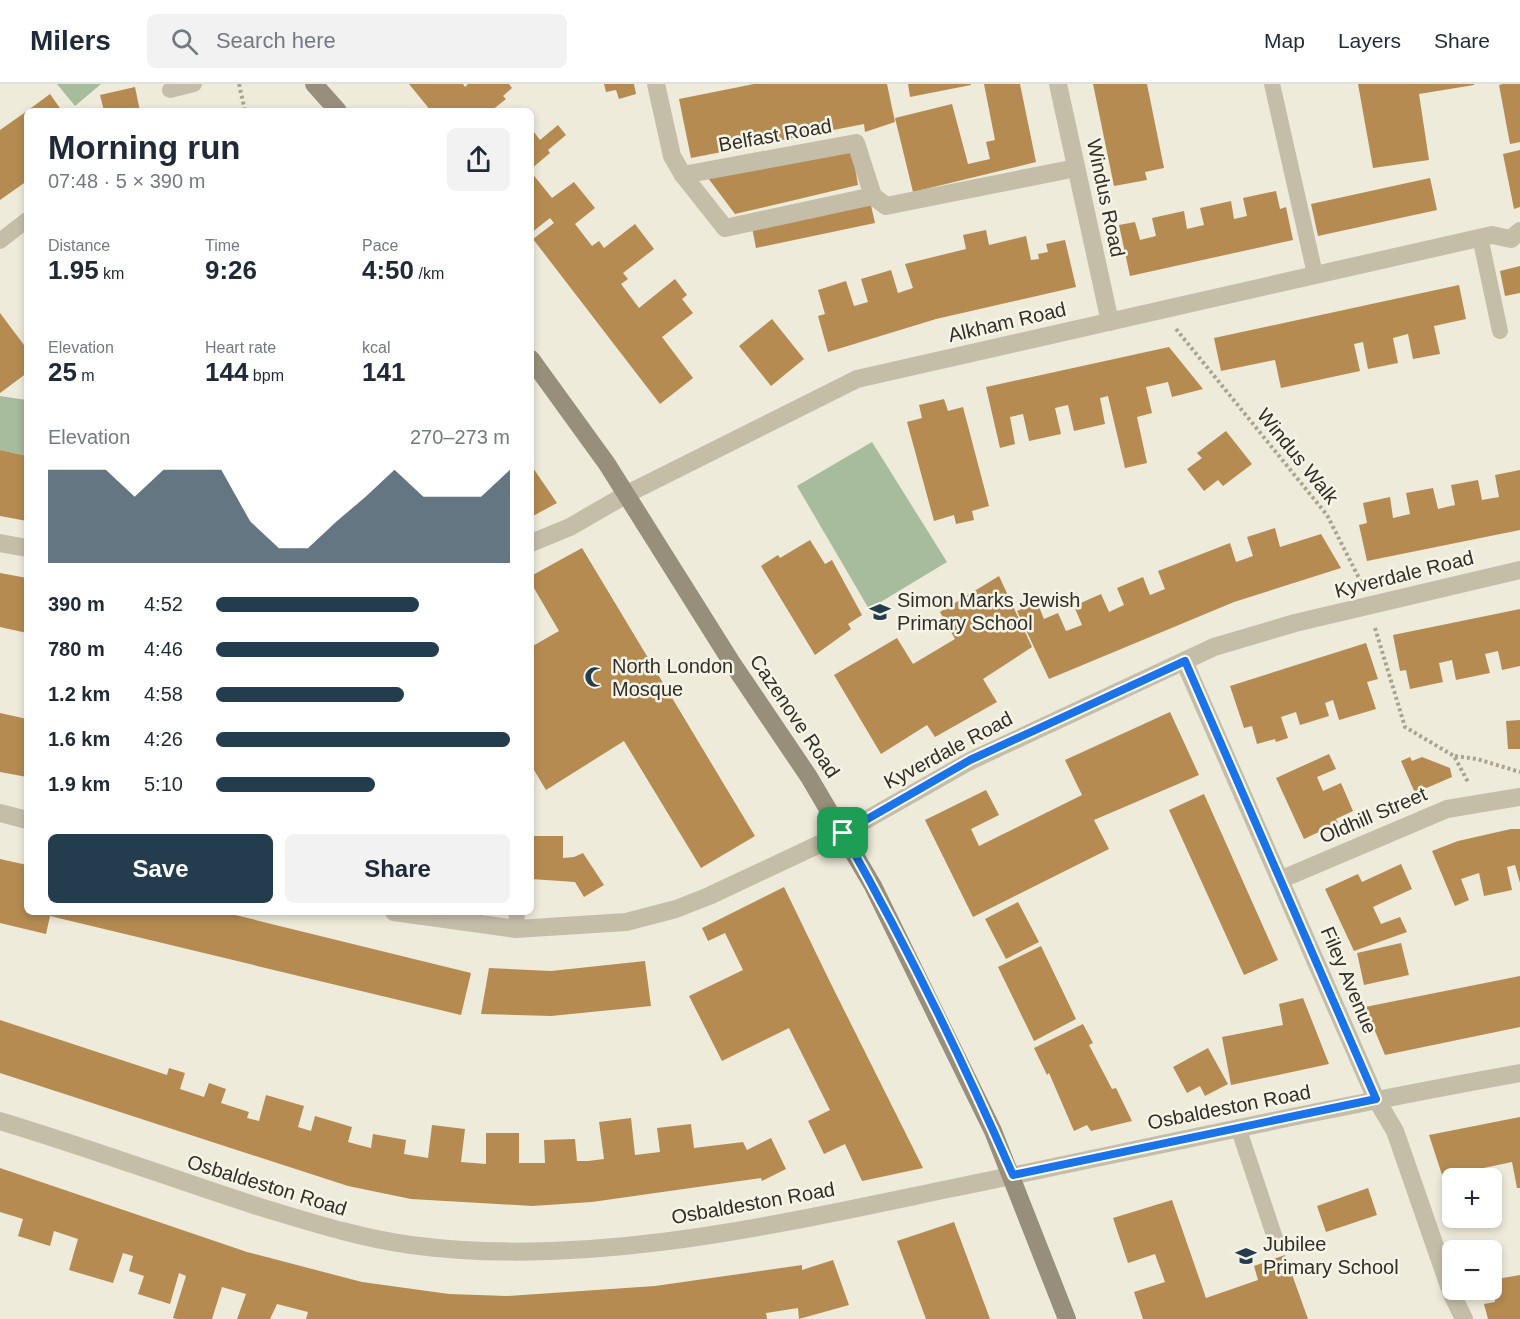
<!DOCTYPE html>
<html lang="en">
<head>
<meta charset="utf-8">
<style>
	:root { --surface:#fff; --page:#f2f2f3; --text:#1f2937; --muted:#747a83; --line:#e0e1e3; --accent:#233d4e }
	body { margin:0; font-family:Helvetica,sans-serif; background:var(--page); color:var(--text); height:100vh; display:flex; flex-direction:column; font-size:22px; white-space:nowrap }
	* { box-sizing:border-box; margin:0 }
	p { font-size:20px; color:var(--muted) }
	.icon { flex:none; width:33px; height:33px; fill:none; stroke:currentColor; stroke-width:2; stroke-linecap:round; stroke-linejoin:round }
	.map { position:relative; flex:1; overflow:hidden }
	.side { position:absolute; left:24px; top:24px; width:510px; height:807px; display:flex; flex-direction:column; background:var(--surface); border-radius:9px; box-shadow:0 3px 9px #0003 }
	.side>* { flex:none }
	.fabs { position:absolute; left:1442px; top:1084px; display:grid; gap:12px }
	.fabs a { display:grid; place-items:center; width:60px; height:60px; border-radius:9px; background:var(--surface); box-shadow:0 3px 9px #0003; font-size:30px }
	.pin { position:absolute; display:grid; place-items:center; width:51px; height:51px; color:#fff; margin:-26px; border-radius:12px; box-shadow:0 3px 9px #0006 }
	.round { display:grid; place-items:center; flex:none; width:63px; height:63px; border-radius:9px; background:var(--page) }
	.head { display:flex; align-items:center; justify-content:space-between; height:102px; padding:0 24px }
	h1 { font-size:33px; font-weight:700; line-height:45px }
	.metrics { display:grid; grid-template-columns:repeat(3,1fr); gap:9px; height:102px; padding:6px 24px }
	.metrics div { display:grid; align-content:center }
	.metrics b { font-size:26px; font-weight:700 }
	.metrics small { font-size:16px; font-weight:400 }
	.metrics p { font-size:16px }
	.chart { height:168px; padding:12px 24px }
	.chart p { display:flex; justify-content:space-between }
	.chart svg { width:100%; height:108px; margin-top:6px; fill:var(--accent); opacity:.7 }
	.cta { display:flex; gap:12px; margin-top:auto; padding:12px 24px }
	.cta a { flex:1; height:69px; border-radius:9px; background:var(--accent); color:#fff; font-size:24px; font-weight:700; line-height:69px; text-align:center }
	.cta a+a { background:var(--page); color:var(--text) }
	ul { padding:0 24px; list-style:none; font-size:20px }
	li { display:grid; grid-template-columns:96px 72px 1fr; align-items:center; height:45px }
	li i { height:15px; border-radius:8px; background:var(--accent) }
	header { display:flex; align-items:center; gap:36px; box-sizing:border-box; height:84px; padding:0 30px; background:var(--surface); border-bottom:2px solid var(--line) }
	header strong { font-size:28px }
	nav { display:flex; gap:33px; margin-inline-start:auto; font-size:21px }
	.search { width:420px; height:54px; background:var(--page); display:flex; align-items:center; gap:15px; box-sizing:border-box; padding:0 21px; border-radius:9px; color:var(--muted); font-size:22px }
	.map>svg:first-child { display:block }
</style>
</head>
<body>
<header>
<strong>Milers</strong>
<div class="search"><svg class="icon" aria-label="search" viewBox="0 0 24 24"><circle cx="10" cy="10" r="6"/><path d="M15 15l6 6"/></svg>Search here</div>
<nav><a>Map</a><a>Layers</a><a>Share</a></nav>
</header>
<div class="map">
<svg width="1520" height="1235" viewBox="0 0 1520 1235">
	<rect width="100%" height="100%" fill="#eeebdb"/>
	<!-- green -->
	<g fill="#a7bb9d">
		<path d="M57,0H101L75,22Z"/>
		<path d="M0,312L27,316V372L0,366Z"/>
		<path d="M872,358L947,478L869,525L797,402Z"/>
	</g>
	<!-- building -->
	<g fill="#b58b52">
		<path d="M409,0H463L465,3L468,0H509L512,4L503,12L506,15L491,27H431Z"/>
		<path d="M604,0H634L636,10L619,15L616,6L606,8Z"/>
		<path d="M754,0H887L895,38L865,48L864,40L691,74L679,15Z"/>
		<path d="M908,0H971V1L910,13Z"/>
		<path d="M984,0H1020L1036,78L913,108L895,34L952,20L968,80L990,75L986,58L995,56Z"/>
		<path d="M1093,0H1147L1164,84L1145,88L1147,96L1114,102Z"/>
		<path d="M1358,0H1474V1L1419,10L1429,76L1373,84Z"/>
		<path d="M1503,0H1520V58L1510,60L1499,1Z"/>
		<path d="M135,3L140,27H104L100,11Z"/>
		<path d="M50,10L62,27H27Z"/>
		<path d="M27,27V97L0,116V46Z"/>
		<path d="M558,41L566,51L548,66L550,69L531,85V44L540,56Z"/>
		<path d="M852,65L858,101L735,130L708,94Z"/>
		<path d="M1520,66V123L1514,125L1503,70Z"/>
		<path d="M531,88L552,114L574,98L595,124L575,140L592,162L599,157L604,164L635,140L654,165L623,189L628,195L621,200L639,224L675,195L687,211L682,215L693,229L662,253L693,294L660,320L533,155L554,139L550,134L531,149Z"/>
		<path d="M1430,94L1437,126L1318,152L1311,120Z"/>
		<path d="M1276,107L1280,125L1286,123L1293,156L1130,192L1119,141L1135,138L1140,156L1156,152L1152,134L1184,127L1187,145L1204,141L1200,124L1231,117L1234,135L1247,132L1243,114Z"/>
		<path d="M870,117L875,139L756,164L752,143Z"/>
		<path d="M986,146L989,161L1026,152L1031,176L1039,175L1038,170L1048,168L1046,160L1065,156L1076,203L936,235L828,268L818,232L825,230L818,206L846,197L854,222L868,218L861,195L891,186L898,209L913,204L905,180L966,165L963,151Z"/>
		<path d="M1520,182V209L1505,212L1500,187Z"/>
		<path d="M1459,201L1466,235L1434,242L1440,270L1413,275L1408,250L1393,254L1398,279L1368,285L1363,258L1354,260L1360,287L1281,304L1275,276L1221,287L1214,254Z"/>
		<path d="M0,229L27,265V289L0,309Z"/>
		<path d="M772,235L804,275L771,302L739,262Z"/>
		<path d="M1169,263L1203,305L1172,313L1168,298L1146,303L1152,329L1137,333L1147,379L1125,384L1108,312L1100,314L1105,340L1074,347L1068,321L1055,324L1061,350L1029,357L1023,330L1010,333L1015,360L1000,364L986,303Z"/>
		<path d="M944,315L948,327L963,323L989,422L972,427L974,436L956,440L954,431L934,437L907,338L922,334L919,321Z"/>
		<path d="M1226,347L1252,380L1223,402L1218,396L1204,407L1187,385L1202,374L1197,369Z"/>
		<path d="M0,366L27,372V437L0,432Z"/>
		<path d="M531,381L557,419L531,433Z"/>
		<path d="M1520,386V446L1367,477L1359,441L1367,439L1363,419L1390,413L1393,434L1410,430L1406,409L1433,404L1438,425L1455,421L1451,401L1478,396L1482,416L1499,413L1495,391Z"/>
		<path d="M1275,444L1280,463L1321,450L1341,484L1234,518L1049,595L1017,527L1037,518L1044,535L1058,529L1066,547L1082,541L1074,522L1101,510L1109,528L1124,521L1117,504L1143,493L1150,511L1165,505L1158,487L1230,459L1236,478L1253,472L1247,453Z"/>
		<path d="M810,456L825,480L832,476L862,531L848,540L851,545L815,571L761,482L778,471L780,474Z"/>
		<path d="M582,464L755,752L701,784L624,657L546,706L531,681V563L559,547L531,499V492Z"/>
		<path d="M0,489L27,494V549L0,543Z"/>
		<path d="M999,492L1032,563L983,595L997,618L935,653L927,641L881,670L834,591L897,554L913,580L955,555L940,528Z"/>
		<path d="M1520,525V582L1502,586L1498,567L1485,570L1490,589L1456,596L1452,576L1439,579L1443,598L1410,605L1406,586L1400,587L1393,551Z"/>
		<path d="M1366,559L1378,595L1367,598L1376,625L1339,636L1333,616L1325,619L1329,632L1300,641L1296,628L1281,633L1288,654L1276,658L1275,655L1257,660L1252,642L1244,644L1230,602Z"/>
		<path d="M1170,628L1199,691L1094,736L1109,765L973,833L925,736L986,706L999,731L971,745L979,762L1082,711L1065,676Z"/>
		<path d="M0,629L27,635V693L0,688Z"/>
		<path d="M1520,636V665H1508L1506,637Z"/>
		<path d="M1329,670L1336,685L1317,693L1323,707L1341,699L1353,727L1336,735L1338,739L1304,755L1276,694Z"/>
		<path d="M1410,673L1412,677L1422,673L1450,684L1452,693L1415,709L1401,677Z"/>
		<path d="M1204,710L1278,876L1244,891L1169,726Z"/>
		<path d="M1511,745H1520V799L1515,781L1507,783L1512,806L1484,812L1479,789L1461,795L1469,816L1455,822L1432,767L1458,757Z"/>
		<path d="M531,752H563V774L574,773L583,769L604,801L584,813L575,798L531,795Z"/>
		<path d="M0,775L27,781V828H223L471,889L461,931L50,832L46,850L0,839Z"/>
		<path d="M1401,780L1412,805L1373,823L1381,840L1400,833L1407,848L1354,867L1325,805L1358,790L1362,798Z"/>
		<path d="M784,803L830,898L923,1084L862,1097L845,1060L824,1070L808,1037L830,1026L789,944L722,977L689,912L743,886L725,849L708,857L702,844Z"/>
		<path d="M1018,818L1039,858L1006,875L985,835Z"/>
		<path d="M1401,859L1409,891L1364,901L1357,869Z"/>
		<path d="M1041,862L1076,935L1034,957L998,883Z"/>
		<path d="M645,877L651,922L551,932L481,930L489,884L551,887Z"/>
		<path d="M1520,892V943L1385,971L1365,923Z"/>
		<path d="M1303,914L1329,980L1231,1001L1222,953L1283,941L1279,920Z"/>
		<path d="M0,936L167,991L169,984L185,989L180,1005L204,1013L209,999L226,1005L221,1019L249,1028L247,1034L259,1037L266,1011L304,1022L298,1043L311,1047L315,1032L352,1043L348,1058L359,1061L371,1064L373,1050L406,1056L404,1070L428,1074L432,1041L465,1045L461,1078L486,1080V1049H519V1079H545L544,1056L575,1055L577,1077H588L604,1075L599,1038L631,1034L635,1071L660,1068L657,1044L691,1040L694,1064L743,1058L747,1066L771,1054L786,1085L762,1097L761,1094L592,1118L532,1122L411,1115L348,1102L0,989Z"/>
		<path d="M1083,940L1093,959L1089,961L1112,1005L1116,1004L1132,1037L1091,1047L1087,1041L1074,1047L1049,989L1047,991L1034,964Z"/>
		<path d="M1208,964L1228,1000L1205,1012L1200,1002L1187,1009L1173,983Z"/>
		<path d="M1520,1033V1104H1517L1512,1078L1474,1086L1475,1093L1452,1095V1098L1445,1100L1429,1051Z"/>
		<path d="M0,1084L247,1168L362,1198L449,1210L507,1212L655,1202L802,1181V1186L833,1176L849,1221L799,1235L798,1224L766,1229L767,1235H306L308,1228L277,1220L270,1235H237L246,1210L222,1203L212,1235H177L173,1234L186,1192L179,1189L170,1220L138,1210L144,1192L129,1187L133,1172L123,1169L113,1199L69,1186L78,1155L54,1147L50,1162L18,1152L23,1135L0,1128Z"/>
		<path d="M1368,1104L1377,1131L1326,1148L1317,1122Z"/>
		<path d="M1172,1116L1206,1214L1258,1196L1254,1182L1285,1171L1308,1235H1143L1134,1208L1165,1198L1155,1170L1128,1179L1113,1134Z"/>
		<path d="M954,1138L990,1235H926L897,1157Z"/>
		<path d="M1520,1191V1235H1488L1484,1220L1495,1218L1491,1196Z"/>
	</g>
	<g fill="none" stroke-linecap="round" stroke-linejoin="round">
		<!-- path -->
		<g stroke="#aaa48f" stroke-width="4" stroke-dasharray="3 3" stroke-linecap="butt">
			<path d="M239,0L245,27"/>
			<path d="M1176,245L1327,431L1363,502"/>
			<path d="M1375,544L1405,643L1454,672L1468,698"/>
			<path d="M1455,672L1477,675L1520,688"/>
		</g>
		<!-- lane -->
		<g stroke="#c4bea9" stroke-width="16">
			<path d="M1272,0L1315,190"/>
			<path d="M170,6L194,0"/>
			<path d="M1480,153L1500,247"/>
			<path d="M0,157L27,136"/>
			<path d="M516,845L517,828"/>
			<path d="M1238,1043L1276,1157"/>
		</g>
		<!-- street -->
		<g stroke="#c4bea9" stroke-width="18">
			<path d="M656,0L672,72L683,91L725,144L873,112L886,122L1076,84"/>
			<path d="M1058,0L1110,238"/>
			<path d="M683,91L856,59L873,112"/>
			<path d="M0,459L27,464"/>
			<path d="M531,459L570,443L627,410L857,295L1492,151L1511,155L1520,147"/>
			<path d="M1184,577L1376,1015L1395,1047L1451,1208L1464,1235"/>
			<path d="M0,729L27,736"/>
			<path d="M1282,795L1447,725L1520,713"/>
			<path d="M394,828L516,845L626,838L676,825L709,812L843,749L970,677L1214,563L1295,539L1520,486"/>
			<path d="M0,1037C87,1063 173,1095 260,1123C310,1138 359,1154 411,1161C589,1185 779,1140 953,1104C1142,1065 1330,1023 1520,989"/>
		</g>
		<!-- secondary -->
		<g stroke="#978f7b" stroke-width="18">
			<path d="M314,0L338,27"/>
			<path d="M531,275L607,380L732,579L809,693L873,802L993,1047L1067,1235"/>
		</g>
	</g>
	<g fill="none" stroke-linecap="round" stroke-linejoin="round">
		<!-- route casing -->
		<g stroke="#fff" stroke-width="12">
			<path id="route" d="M1185,577L1376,1015L1013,1091C962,975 906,860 843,749L970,676Z"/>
		</g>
		<!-- route -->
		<use href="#route" stroke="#1a73e8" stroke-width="8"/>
	</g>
	<!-- icons -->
	<defs>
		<g id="school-bare" transform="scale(1.62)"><path d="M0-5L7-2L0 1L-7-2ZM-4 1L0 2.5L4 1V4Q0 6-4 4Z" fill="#233d4e" stroke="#f6f4e7" stroke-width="2.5" paint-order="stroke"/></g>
		<g id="mosque-bare" transform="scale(1.62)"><path d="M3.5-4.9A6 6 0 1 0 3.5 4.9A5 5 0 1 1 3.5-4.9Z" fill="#233d4e" stroke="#f6f4e7" stroke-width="2.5" paint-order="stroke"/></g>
	</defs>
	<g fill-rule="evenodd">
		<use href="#school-bare" x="880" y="528"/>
		<use href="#mosque-bare" x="595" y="593"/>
		<use href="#school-bare" x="1246" y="1172"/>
	</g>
	<g text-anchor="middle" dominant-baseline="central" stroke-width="5" stroke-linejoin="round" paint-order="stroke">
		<!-- street labels -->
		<g font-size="20" fill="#322e28" stroke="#f6f4e7">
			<text transform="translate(775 51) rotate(-10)">Belfast Road</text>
			<text transform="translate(1106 114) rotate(78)">Windus Road</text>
			<text transform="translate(1007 238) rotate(-13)">Alkham Road</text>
			<text transform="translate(1298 372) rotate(51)">Windus Walk</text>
			<text transform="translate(1404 490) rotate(-14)">Kyverdale Road</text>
			<text transform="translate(795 632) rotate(56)">Cazenove Road</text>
			<text transform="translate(948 666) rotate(-28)">Kyverdale Road</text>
			<text transform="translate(1373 731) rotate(-23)">Oldhill Street</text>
			<text transform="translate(1349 896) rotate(67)">Filey Avenue</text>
			<text transform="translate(1229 1023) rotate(-11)">Osbaldeston Road</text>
			<text transform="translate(267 1101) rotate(17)">Osbaldeston Road</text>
			<text transform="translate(753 1119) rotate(-10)">Osbaldeston Road</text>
		</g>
		<!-- poi labels -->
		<g font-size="20" fill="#322e28" stroke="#f6f4e7" text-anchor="start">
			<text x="897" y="516">Simon Marks Jewish<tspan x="897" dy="23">Primary School</tspan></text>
			<text x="612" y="582">North London<tspan x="612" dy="23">Mosque</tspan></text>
			<text x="1263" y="1160">Jubilee<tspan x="1263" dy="23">Primary School</tspan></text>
		</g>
	</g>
</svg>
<div class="fabs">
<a>+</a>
<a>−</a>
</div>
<div class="pin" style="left:843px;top:749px;background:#1e9e55"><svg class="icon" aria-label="arrive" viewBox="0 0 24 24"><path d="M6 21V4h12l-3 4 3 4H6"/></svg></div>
<section class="side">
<div class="head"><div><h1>Morning run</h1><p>07:48 · 5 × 390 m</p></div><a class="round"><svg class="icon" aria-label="share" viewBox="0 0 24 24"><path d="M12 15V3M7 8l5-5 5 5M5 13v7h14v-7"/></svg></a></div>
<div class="metrics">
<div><p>Distance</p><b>1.95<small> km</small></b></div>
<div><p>Time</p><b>9:26</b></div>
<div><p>Pace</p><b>4:50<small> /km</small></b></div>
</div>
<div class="metrics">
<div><p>Elevation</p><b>25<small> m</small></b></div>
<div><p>Heart rate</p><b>144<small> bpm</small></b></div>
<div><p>kcal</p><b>141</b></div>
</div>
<div class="chart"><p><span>Elevation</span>270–273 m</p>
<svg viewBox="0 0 160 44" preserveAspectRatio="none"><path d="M0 44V6L10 6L20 6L30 17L40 6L50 6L60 6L70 27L80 38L90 38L100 27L110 17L120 6L130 17L140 17L150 17L160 6V44z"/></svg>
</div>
<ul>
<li><b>390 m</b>4:52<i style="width:69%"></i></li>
<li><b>780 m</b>4:46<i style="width:76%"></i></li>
<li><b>1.2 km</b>4:58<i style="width:64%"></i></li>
<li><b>1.6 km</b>4:26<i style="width:100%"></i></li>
<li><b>1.9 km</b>5:10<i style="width:54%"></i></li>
</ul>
<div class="cta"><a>Save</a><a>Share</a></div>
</section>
</div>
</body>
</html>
